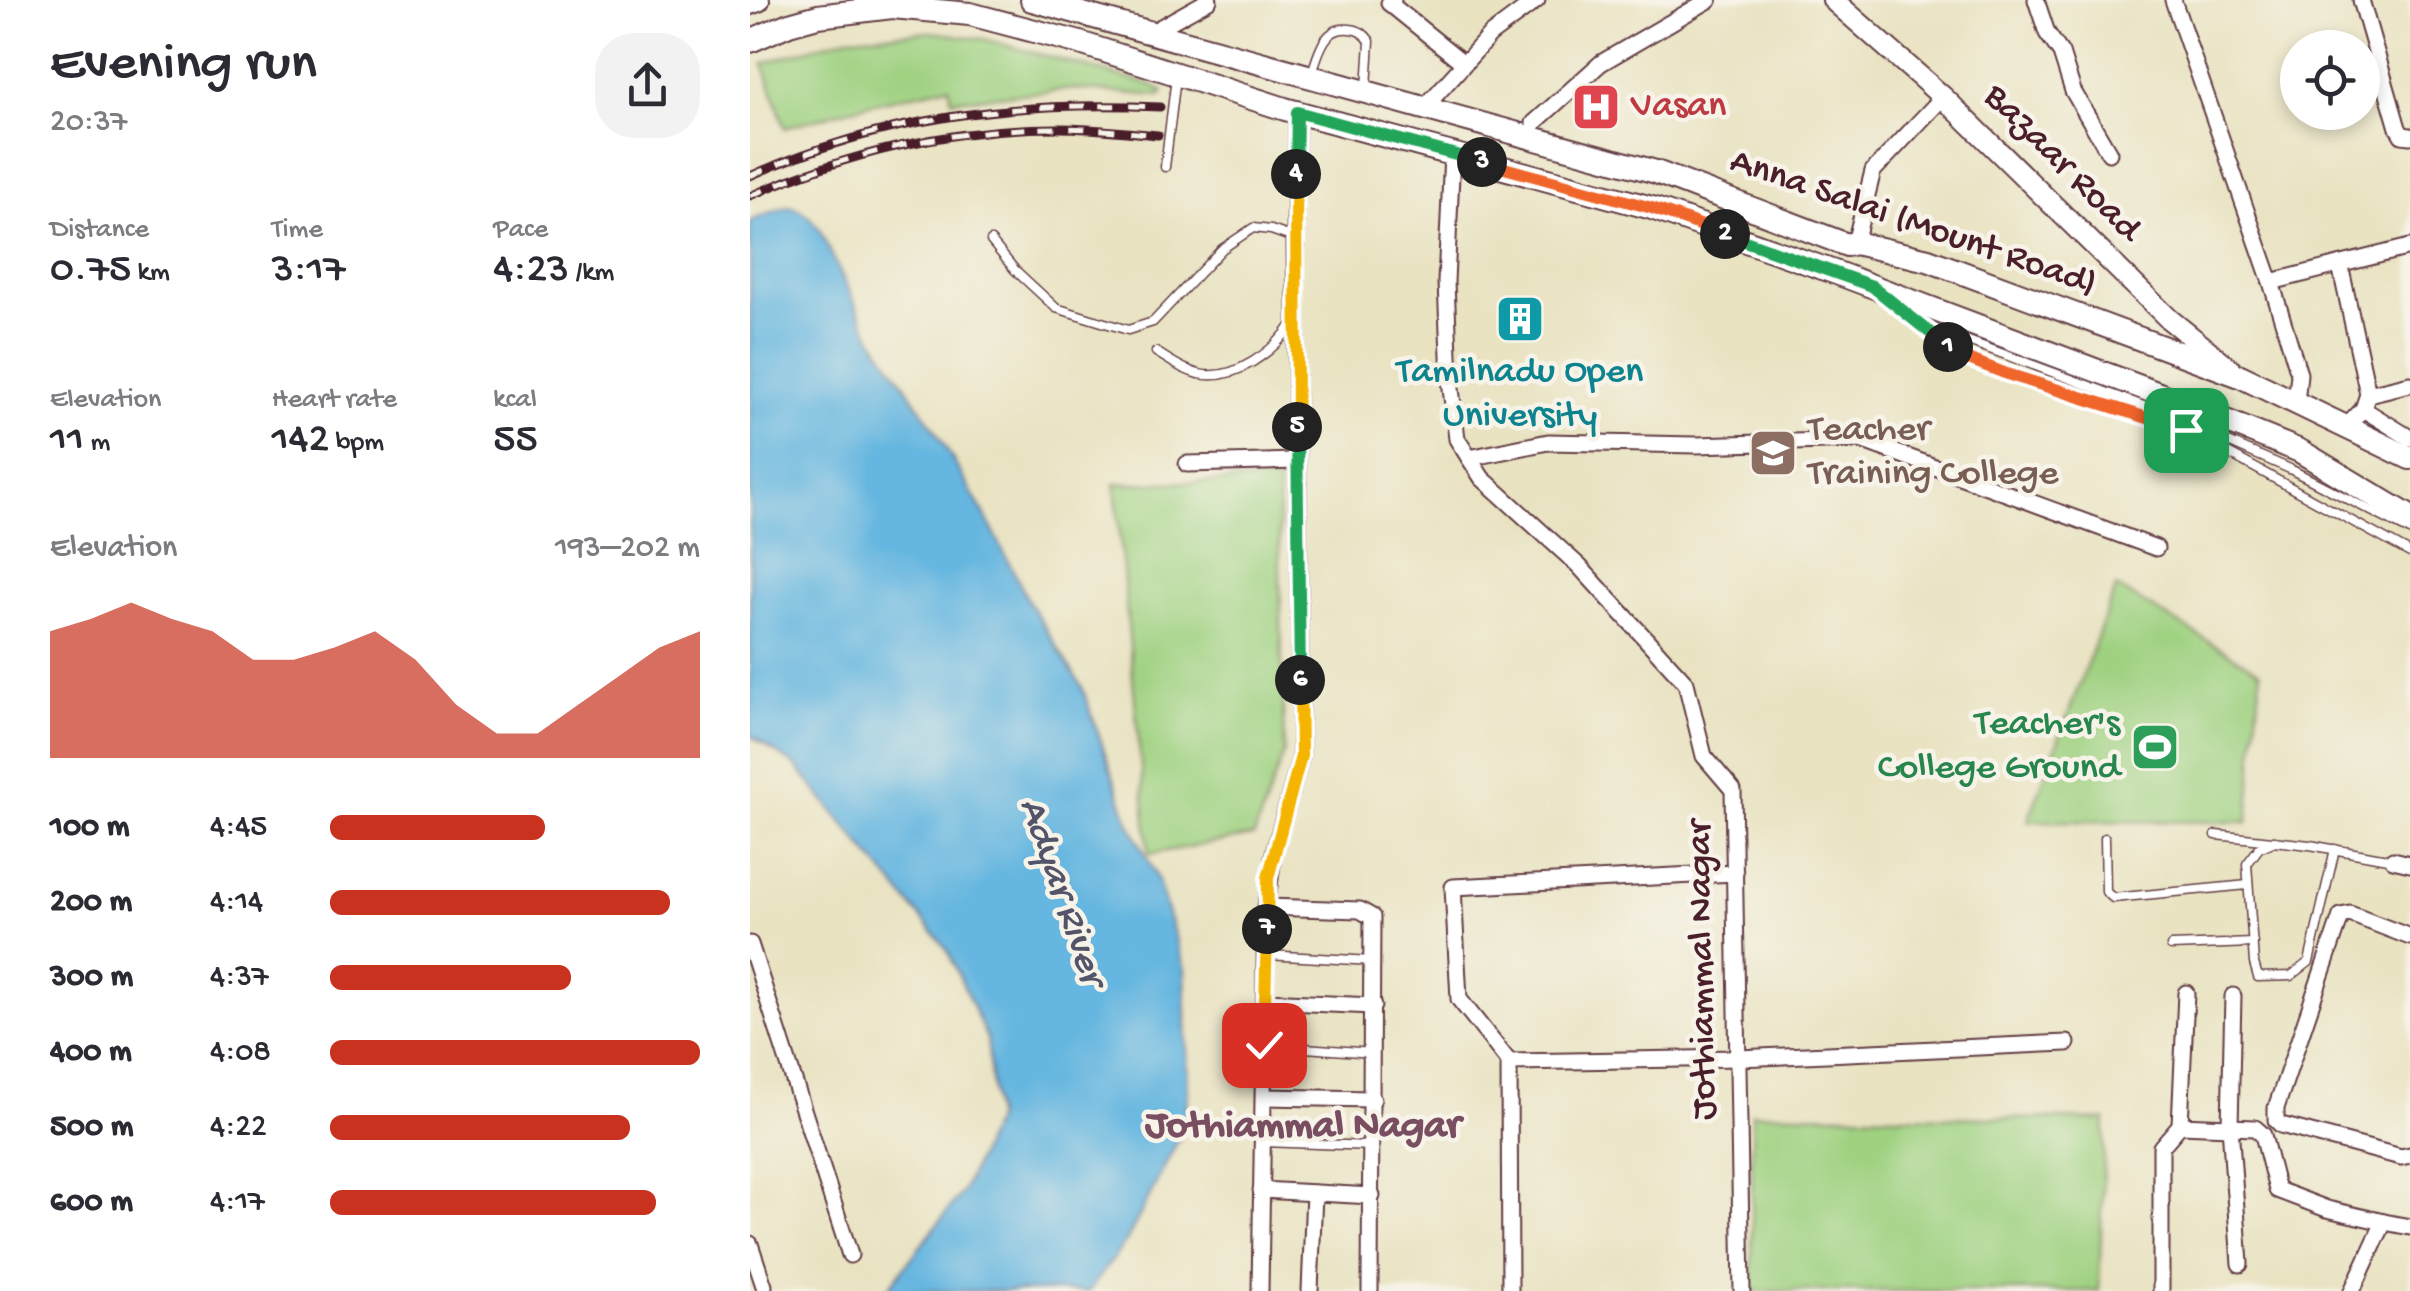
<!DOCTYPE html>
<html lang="en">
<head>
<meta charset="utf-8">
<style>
	:root { --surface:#fff; --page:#f2f2f3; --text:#2b2b33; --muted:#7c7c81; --accent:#c8321e }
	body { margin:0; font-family:"Gochi Hand",sans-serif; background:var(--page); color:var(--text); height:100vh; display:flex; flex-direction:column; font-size:38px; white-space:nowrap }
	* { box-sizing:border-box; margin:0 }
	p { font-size:32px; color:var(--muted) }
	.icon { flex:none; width:55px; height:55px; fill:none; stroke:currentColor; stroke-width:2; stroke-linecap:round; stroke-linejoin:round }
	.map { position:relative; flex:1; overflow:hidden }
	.panel { display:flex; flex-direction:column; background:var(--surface); width:750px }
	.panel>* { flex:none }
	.buttons { position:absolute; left:1530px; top:30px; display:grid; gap:20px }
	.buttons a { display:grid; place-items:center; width:100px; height:100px; border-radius:50%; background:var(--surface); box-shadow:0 5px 15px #0003; font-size:50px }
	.pin { position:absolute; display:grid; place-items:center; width:85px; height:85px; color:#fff; margin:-42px; border-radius:20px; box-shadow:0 5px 15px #0006 }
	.km { position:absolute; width:50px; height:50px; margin:-25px; border-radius:50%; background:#222; color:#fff; font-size:28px; line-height:50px; text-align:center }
	.round { display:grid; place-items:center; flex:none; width:105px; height:105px; border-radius:40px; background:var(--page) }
	.head { display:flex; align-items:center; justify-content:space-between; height:170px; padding:0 50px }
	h1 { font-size:55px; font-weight:600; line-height:75px }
	.figures { display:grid; grid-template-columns:repeat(3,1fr); gap:15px; height:170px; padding:10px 50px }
	.figures div { display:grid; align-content:center }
	.figures b { font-size:42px; font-weight:600 }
	.figures small { font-size:28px; font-weight:400 }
	.figures p { font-size:28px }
	.chart { height:280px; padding:20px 50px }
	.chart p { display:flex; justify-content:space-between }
	.chart svg { width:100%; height:180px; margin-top:10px; fill:var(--accent); opacity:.7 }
	ul { padding:0 50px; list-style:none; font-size:32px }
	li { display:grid; grid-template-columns:160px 120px 1fr; align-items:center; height:75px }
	li i { height:25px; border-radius:12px; background:var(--accent) }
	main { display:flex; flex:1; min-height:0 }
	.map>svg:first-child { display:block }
</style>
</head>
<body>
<main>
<section class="panel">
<div class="head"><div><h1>Evening run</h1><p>20:37</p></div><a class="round"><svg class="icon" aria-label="share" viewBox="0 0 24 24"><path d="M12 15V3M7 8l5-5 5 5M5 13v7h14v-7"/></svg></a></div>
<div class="figures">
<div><p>Distance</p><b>0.75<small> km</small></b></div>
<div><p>Time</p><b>3:17</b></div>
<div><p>Pace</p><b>4:23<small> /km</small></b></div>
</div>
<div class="figures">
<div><p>Elevation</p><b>11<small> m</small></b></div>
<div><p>Heart rate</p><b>142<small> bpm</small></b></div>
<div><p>kcal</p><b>55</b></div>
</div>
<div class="chart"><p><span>Elevation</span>193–202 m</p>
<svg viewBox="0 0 160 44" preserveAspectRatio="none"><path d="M0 44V13L10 10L20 6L30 10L40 13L50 20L60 20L70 17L80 13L90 20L100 31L110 38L120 38L130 31L140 24L150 17L160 13V44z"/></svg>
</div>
<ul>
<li><b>100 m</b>4:45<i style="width:58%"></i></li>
<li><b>200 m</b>4:14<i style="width:92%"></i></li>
<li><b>300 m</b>4:37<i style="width:65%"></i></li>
<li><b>400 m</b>4:08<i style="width:100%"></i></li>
<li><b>500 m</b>4:22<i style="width:81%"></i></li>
<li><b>600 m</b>4:17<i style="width:88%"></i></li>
</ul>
</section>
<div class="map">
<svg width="1660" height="1291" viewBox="0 0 1660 1291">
	<rect width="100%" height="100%" fill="#f7f3e8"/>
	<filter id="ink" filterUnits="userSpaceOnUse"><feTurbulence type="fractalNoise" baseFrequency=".01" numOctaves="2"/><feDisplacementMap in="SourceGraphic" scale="20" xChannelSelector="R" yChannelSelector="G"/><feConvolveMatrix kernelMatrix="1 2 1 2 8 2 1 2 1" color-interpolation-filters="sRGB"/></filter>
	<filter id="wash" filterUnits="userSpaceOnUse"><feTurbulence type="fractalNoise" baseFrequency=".0048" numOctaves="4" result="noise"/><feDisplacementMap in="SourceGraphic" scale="40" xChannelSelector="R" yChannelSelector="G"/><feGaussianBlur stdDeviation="2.25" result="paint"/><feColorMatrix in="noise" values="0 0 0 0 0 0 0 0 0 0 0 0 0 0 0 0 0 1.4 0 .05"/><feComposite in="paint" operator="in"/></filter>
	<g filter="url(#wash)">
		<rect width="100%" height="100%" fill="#e9e3c2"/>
		<!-- green -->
		<g fill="#9fd181" stroke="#747856" stroke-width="2.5">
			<path d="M181,32L234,39L405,86L414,92L410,96L324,89L202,100L199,86L107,107L35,128L13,63L97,37Z"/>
			<path d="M528,480L534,752L504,836L399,854L365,484Z"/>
			<path d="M1366,587L1511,672L1498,822L1278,821Z"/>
			<path d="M1002,1113L1355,1120L1349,1291H1002Z"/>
		</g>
		<!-- water -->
		<path fill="#65b6e0" stroke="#586a86" stroke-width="2.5" d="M38,206C53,208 61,218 69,229L120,334L184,428L237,519L280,604L332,687L378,819L407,878L435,970L438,1094L433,1130L377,1240L339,1291H136L213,1191L245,1119L237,1039L197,949L46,766L0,735V221Z"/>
	</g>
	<g filter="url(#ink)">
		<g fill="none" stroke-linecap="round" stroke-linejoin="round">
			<!-- lane casing -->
			<g stroke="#623c42" stroke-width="11">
				<g id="lane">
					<path d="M561,76C568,56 573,25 600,29C610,30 615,34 620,41L617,88"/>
					<path d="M415,167L426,77"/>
					<path d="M241,241L265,270L306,308L378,330L403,322L472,249L503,228L521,230L544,238"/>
					<path d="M1144,304L1167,322L1407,411L1540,469L1660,531"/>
					<path d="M1173,327L1208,355L1257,374L1436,430L1660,553"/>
					<path d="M406,352C419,360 434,371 449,374C484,382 525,351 543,323"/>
					<path d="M1466,835L1560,845L1643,860"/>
					<path d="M1355,838L1356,892L1363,898L1498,885"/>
					<path d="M1525,841L1509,848L1497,864L1504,963L1508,977L1541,976L1559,962L1585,849"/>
					<path d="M1421,946L1503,943"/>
					<path d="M517,955L622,961"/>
					<path d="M514,1045L623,1053"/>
					<path d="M513,1142L622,1146"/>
				</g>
			</g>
			<!-- street casing -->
			<g stroke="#623c42" stroke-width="19">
				<g id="street">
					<path d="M643,0L639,3L712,62"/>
					<path d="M1286,0L1297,33L1311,53L1323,91L1359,153"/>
					<path d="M1423,0L1521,282L1549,374L1546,403"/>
					<path d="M1611,0L1648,128L1652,135L1660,136"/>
					<path d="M402,32L459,0"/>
					<path d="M675,107L740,35L787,0"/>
					<path d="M784,123L851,63L959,0"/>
					<path d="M702,154L696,282L700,380L707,439L732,478L829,566L936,683L954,756L983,790L992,1291"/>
					<path d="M1105,243L1123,171L1193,97"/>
					<path d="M1590,265L1618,394"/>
					<path d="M1521,282L1660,247"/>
					<path d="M1613,409L1660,438"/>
					<path d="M1597,426L1613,409L1618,394L1660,384"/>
					<path d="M719,458L798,442L946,445L1111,440L1406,548"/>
					<path d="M437,464L547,461"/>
					<path d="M1643,860L1660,864"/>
					<path d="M516,907L610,910L622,917L620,1291"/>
					<path d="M1660,937L1600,914L1591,916L1526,1108V1120L1531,1125L1651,1157L1660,1155"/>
					<path d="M0,944L100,1255"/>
					<path d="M1483,996L1480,1126L1490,1264"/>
					<path d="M516,1001L623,1006"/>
					<path d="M759,1062L989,1058L1317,1043"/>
					<path d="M514,1097L623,1099"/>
					<path d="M1430,1125L1436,993"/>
					<path d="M511,1190L622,1196"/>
					<path d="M0,1244L14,1286"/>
					<path d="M510,1291L516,907L523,857L551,756L545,239L547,112"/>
					<path d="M560,1291L564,1193"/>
					<path d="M760,1291L759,1062L709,999L703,887L985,873"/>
					<path d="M1411,1291V1147L1430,1125L1505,1128L1513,1135L1527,1190L1577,1209L1634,1222"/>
					<path d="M1602,1291L1634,1222L1660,1227"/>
				</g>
			</g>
			<!-- secondary casing -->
			<g stroke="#623c42" stroke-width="24">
				<path id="secondary" d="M1083,0L1193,97L1419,319L1481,369"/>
			</g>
			<!-- primary casing -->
			<g stroke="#623c42" stroke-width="26">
				<g id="primary">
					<path d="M282,0L906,172L1097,245L1105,243L1178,260L1490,376L1660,458"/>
					<path d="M0,3L8,0"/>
					<path d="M0,41L39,24L68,16L142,7L220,14L330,43L535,109L902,208L1087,273L1409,394L1550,451L1660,517"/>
				</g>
			</g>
			<!-- lane -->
			<use href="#lane" stroke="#fff" stroke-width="8"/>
			<!-- street -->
			<use href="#street" stroke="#fff" stroke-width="15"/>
			<!-- secondary -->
			<use href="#secondary" stroke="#fff" stroke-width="20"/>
			<!-- primary -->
			<use href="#primary" stroke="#fff" stroke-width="22"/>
			<!-- rail casing -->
			<g stroke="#4a1f2b" stroke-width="9">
				<g id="rail">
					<path d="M0,176C134,116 264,101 410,107"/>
					<path d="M0,196C96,153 202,128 308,128C341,128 375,132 408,135"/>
				</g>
			</g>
			<!-- rail -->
			<use href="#rail" stroke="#f7f3e8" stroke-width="5" stroke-dasharray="15" stroke-linecap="butt"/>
		</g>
	</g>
	<g fill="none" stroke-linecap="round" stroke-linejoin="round" filter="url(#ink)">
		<!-- split-1 casing -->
		<g stroke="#fff" stroke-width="20">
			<path id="split-1" d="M1198,347L1208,355L1257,374L1436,430"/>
		</g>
		<!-- split-2 casing -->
		<g stroke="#fff" stroke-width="20">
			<path id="split-2" d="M975,234L1122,286L1198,347"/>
		</g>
		<!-- split-3 casing -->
		<g stroke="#fff" stroke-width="20">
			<path id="split-3" d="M732,162L902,208L975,234"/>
		</g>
		<!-- split-4 casing -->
		<g stroke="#fff" stroke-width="20">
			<path id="split-4" d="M546,174L547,112L732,162"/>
		</g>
		<!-- split-5 casing -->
		<g stroke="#fff" stroke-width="20">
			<path id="split-5" d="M546,174L547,427"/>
		</g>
		<!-- split-6 casing -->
		<g stroke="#fff" stroke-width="20">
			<path id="split-6" d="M547,427L550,680"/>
		</g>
		<!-- split-7 casing -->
		<g stroke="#fff" stroke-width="20">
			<path id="split-7" d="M517,929L518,878L551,756L550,680"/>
		</g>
		<!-- split-8 casing -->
		<g stroke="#fff" stroke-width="20">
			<path id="split-8" d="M514,1045L517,929"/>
		</g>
		<!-- split-1 -->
		<use href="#split-1" stroke="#f0652b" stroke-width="12"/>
		<!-- split-2 -->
		<use href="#split-2" stroke="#22a559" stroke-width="12"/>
		<!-- split-3 -->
		<use href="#split-3" stroke="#f0652b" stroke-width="12"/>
		<!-- split-4 -->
		<use href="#split-4" stroke="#22a559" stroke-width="12"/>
		<!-- split-5 -->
		<use href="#split-5" stroke="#f5b400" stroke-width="12"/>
		<!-- split-6 -->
		<use href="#split-6" stroke="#22a559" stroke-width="12"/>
		<!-- split-7 -->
		<use href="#split-7" stroke="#f5b400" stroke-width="12"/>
		<!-- split-8 -->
		<use href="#split-8" stroke="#f5b400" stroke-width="12"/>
	</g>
	<!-- icons -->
	<defs>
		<g id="hospital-square" transform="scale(2.5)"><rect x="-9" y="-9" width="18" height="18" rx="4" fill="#e0444e" stroke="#f7f3e8"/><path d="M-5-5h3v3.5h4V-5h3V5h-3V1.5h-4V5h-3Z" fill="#fff"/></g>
		<g id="building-square" transform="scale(2.5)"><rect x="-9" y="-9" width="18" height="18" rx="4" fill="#0f9aa8" stroke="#f7f3e8"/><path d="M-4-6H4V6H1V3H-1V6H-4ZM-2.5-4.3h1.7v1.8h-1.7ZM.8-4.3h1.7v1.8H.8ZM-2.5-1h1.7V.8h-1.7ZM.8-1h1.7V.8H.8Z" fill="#fff"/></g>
		<g id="university-square" transform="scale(2.5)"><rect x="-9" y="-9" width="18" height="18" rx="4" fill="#8d6e63" stroke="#f7f3e8"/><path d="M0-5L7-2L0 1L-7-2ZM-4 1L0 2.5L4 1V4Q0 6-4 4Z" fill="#fff"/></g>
		<g id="stadium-square" transform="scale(2.5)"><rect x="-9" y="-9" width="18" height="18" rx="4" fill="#2e9e5b" stroke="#f7f3e8"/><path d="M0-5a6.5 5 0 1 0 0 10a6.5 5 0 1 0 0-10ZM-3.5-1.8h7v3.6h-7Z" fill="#fff"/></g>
	</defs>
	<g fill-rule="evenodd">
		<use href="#hospital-square" x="846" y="107"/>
		<use href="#building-square" x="770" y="319"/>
		<use href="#university-square" x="1023" y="453"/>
		<use href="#stadium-square" x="1405" y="747"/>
	</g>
	<g text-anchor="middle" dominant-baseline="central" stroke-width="9" stroke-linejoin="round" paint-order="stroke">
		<!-- health labels -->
		<g font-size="38" fill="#be3a42" stroke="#f7f3e8" text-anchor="start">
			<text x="881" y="107">Vasan</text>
		</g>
		<!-- street labels -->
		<g font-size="38" fill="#4a1f2b" stroke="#f7f3e8">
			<text transform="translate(1311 164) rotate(45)">Bazaar Road</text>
			<text transform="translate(1163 224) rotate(19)">Anna Salai (Mount Road)</text>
			<text transform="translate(954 970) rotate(-91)">Jothiammal Nagar</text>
		</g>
		<!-- culture labels -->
		<g font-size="38" fill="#0d838f" stroke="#f7f3e8">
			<text x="770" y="373">Tamilnadu Open<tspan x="770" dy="44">University</tspan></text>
		</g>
		<!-- education labels -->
		<g font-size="38" fill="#785e54" stroke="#f7f3e8" text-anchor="start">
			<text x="1058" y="431">Teacher<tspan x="1058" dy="44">Training College</tspan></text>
		</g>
		<!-- leisure labels -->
		<g font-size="38" fill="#27864d" stroke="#f7f3e8" text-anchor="end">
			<text x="1370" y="725">Teacher's<tspan x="1370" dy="44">College Ground</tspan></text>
		</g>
		<!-- water labels -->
		<g font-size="40" font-style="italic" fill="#53546a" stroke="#f7f3e8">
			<text transform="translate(310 892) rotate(71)">Adyar River</text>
		</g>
		<!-- neighbourhood labels -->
		<g font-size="40" font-weight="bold" fill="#794e60" stroke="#f7f3e8">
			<text x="553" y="1127">Jothiammal Nagar</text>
		</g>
	</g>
</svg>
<div class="buttons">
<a><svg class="icon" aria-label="locate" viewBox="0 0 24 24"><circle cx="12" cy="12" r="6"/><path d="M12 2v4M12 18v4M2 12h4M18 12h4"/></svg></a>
</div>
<div class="pin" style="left:1436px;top:430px;background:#1e9e55"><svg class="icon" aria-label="arrive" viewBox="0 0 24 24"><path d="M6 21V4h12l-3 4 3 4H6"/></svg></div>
<div class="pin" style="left:514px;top:1045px;background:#d93025"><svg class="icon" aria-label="check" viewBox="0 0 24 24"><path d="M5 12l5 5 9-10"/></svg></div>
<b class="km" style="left:1198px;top:347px">1</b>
<b class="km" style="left:975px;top:234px">2</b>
<b class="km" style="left:732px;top:162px">3</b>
<b class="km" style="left:546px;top:174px">4</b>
<b class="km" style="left:547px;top:427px">5</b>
<b class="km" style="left:550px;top:680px">6</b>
<b class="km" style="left:517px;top:929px">7</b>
</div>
</main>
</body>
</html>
